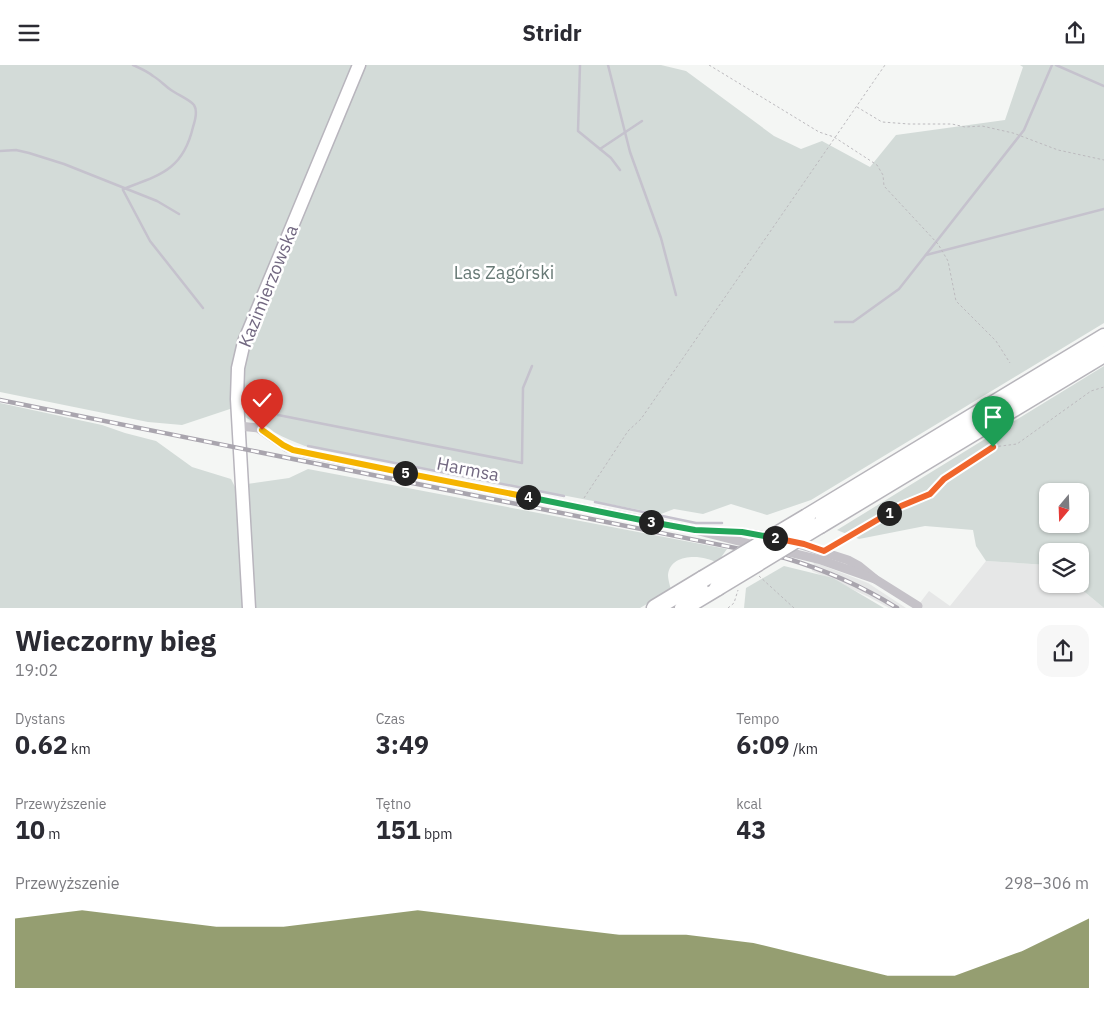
<!DOCTYPE html>
<html lang="pl">
<head>
<meta charset="utf-8">
<style>
	:root { --surface:#fff; --page:#f7f7f7; --text:#2b2b33; --muted:#7c7c81; --accent:#697636 }
	body { margin:0; font-family:"IBM Plex Sans",sans-serif; background:var(--page); color:var(--text); height:100vh; display:flex; flex-direction:column; font-size:19px; white-space:nowrap }
	* { box-sizing:border-box; margin:0 }
	p { font-size:16px; color:var(--muted) }
	.icon { flex:none; width:28px; height:28px; fill:none; stroke:currentColor; stroke-width:2; stroke-linecap:round; stroke-linejoin:round }
	.map { position:relative; height:543px; overflow:hidden }
	.details { display:flex; flex-direction:column; background:var(--surface); flex:1 }
	.details>* { flex:none }
	.needle { width:32px; rotate:199deg }
	.tools { position:absolute; left:1039px; top:418px; display:grid; gap:10px }
	.tools a { display:grid; place-items:center; width:50px; height:50px; border-radius:10px; background:var(--surface); box-shadow:0 1px 4px #0004; font-size:25px }
	.pin { position:absolute; display:grid; place-items:center; width:42px; height:42px; color:#fff; margin:-51px -21px; border-radius:50% 50% 50% 0; rotate:-45deg; box-shadow:0 0 5px #0007 }
	.pin .icon { rotate:45deg }
	.km { position:absolute; width:25px; height:25px; margin:-12px; border-radius:50%; background:#222; color:#fff; font-size:14px; line-height:25px; text-align:center }
	.round { display:grid; place-items:center; flex:none; width:52px; height:52px; border-radius:15px; background:var(--page) }
	.summary { display:flex; align-items:center; justify-content:space-between; height:85px; padding:0 15px }
	h1 { font-size:28px; font-weight:800; line-height:38px }
	.stats { display:grid; grid-template-columns:repeat(3,1fr); gap:8px; height:85px; padding:5px 15px }
	.stats div { display:grid; align-content:center }
	.stats b { font-size:25px; font-weight:800 }
	.stats small { font-size:14px; font-weight:400 }
	.stats p { font-size:14px }
	.chart { height:140px; padding:10px 15px }
	.chart p { display:flex; justify-content:space-between }
	.chart svg { width:100%; height:90px; margin-top:5px; fill:var(--accent); opacity:.7 }
	header { display:flex; justify-content:space-between; align-items:center; height:65px; padding:0 15px; background:var(--surface); font-size:22px; font-weight:800 }
	.map>svg:first-child { display:block }
</style>
</head>
<body>
<header><svg class="icon" aria-label="menu" viewBox="0 0 24 24"><path d="M4 6h16M4 12h16M4 18h16"/></svg>Stridr<svg class="icon" aria-label="share" viewBox="0 0 24 24"><path d="M12 15V3M7 8l5-5 5 5M5 13v7h14v-7"/></svg></header>
<div class="map">
<svg width="1104" height="543" viewBox="0 0 1104 543">
	<rect width="100%" height="100%" fill="#f4f6f4"/>
	<!-- built -->
	<g fill="#e6e7e7">
		<path d="M986,496L1047,500L1048,519H1075L1104,543H916L929,526L950,541Z"/>
		<path d="M814,497L868,518L906,543H889L869,532L812,506Z"/>
	</g>
	<!-- green -->
	<g fill="#d3dbd8" fill-rule="evenodd">
		<path d="M0,0H353L258,227L233,343L182,360L148,357L0,327Z"/>
		<path d="M365,0H661L686,6L774,71L801,84L822,76L870,102L896,70L1005,55L1023,2L1020,0H1104V258L811,435L767,450L731,439L703,449L674,444L661,449L305,381C295,377 284,373 274,367C270,364 266,360 261,358C256,356 248,356 244,350C235,336 246,293 249,277Z"/>
		<path d="M1104,301V543L1075,519H1080V486H1048L1047,500L986,496L976,481L973,465L925,461L859,474L837,465ZM1048,426H1080V459H1048Z"/>
		<path d="M0,338L102,360L125,368L156,376L192,402L231,414L237,426L244,543H0Z"/>
		<path d="M308,404L727,484L717,498C703,489 670,488 668,510C668,514 670,521 671,525L640,543H253L247,419L289,413Z"/>
		<path d="M784,501L833,513L884,543H744L746,523Z"/>
	</g>
	<g fill="none" stroke-linecap="round" stroke-linejoin="round">
		<!-- stream -->
		<g stroke="#c5c2cd" stroke-width="2.5">
			<path d="M580,0L578,66L611,93L620,105"/>
			<path d="M608,0L630,87L661,173L676,230"/>
			<path d="M1056,0L1104,21"/>
			<path d="M600,84L642,56"/>
			<path d="M0,86L16,85L29,88L64,99L157,136L179,149"/>
			<path d="M123,124C160,110 183,105 193,62C195,56 198,46 194,40C189,34 178,30 171,25C165,21 160,15 153,11C147,6 140,3 133,0"/>
			<path d="M123,125L150,176L203,243"/>
			<path d="M926,190L1104,144"/>
			<path d="M835,257H853L899,224L1024,65L1052,0"/>
			<path d="M278,350L522,398L523,323L532,301"/>
			<path d="M308,381L564,431"/>
			<path d="M595,437L696,458H722"/>
		</g>
		<!-- secondary casing -->
		<g stroke="#b8b5bd" stroke-width="15">
			<path id="secondary" d="M249,543L237,334L238,303L244,277L359,0"/>
		</g>
		<!-- highway casing -->
		<g stroke="#b7b5bb" stroke-width="19">
			<g id="highway">
				<path d="M807,452L1104,272"/>
				<path d="M820,460L1104,289"/>
				<path d="M655,543L703,514"/>
				<path d="M683,543L718,522"/>
			</g>
		</g>
		<!-- path -->
		<g stroke="#bcbabe" stroke-width="1" stroke-dasharray="2.5 2.5" stroke-linecap="butt">
			<path d="M709,0L819,67L834,72L877,100L883,110L884,121L938,179L948,196L956,236L996,276L1010,298"/>
			<path d="M857,42L882,57L909,59H952L965,62L982,61L1013,68L1058,85L1104,95"/>
			<path d="M584,433L628,366L641,354L885,0"/>
			<path d="M833,481L901,441L930,429L944,414L993,382L1017,379L1091,326L1104,322"/>
			<path d="M759,511L794,543"/>
			<path d="M728,543L734,538L738,525"/>
		</g>
		<!-- street -->
		<g stroke="#c5c2c8" stroke-width="9">
			<path d="M239,361L258,363L287,383L304,388L695,465L758,481"/>
			<path d="M711,466L742,467L772,472"/>
			<path d="M792,477L848,495L859,501L875,514L918,541"/>
			<path d="M780,485L821,495L875,514"/>
		</g>
		<!-- secondary -->
		<use href="#secondary" stroke="#fff" stroke-width="12"/>
		<!-- highway -->
		<use href="#highway" stroke="#fff" stroke-width="16"/>
		<!-- rail casing -->
		<g stroke="#a9a5ae" stroke-width="4.5">
			<path id="rail" d="M0,335L785,493C825,505 862,521 897,543"/>
		</g>
		<!-- rail -->
		<use href="#rail" stroke="#fff" stroke-width="2.5" stroke-dasharray="8" stroke-linecap="butt"/>
		<!-- highway-bridge casing -->
		<g stroke="#b7b5bb" stroke-width="19" stroke-linecap="butt">
			<g id="highway-bridge">
				<path d="M703,514L807,452"/>
				<path d="M718,522L820,460"/>
			</g>
		</g>
		<!-- highway-bridge -->
		<use href="#highway-bridge" stroke="#fff" stroke-width="16"/>
	</g>
	<g fill="none" stroke-linecap="round" stroke-linejoin="round">
		<!-- split-1 casing -->
		<g stroke="#fff" stroke-width="10">
			<path id="split-1" d="M889,448L901,441L930,429L944,414L993,382"/>
		</g>
		<!-- split-2 casing -->
		<g stroke="#fff" stroke-width="10">
			<path id="split-2" d="M775,473L804,479L824,486L889,448"/>
		</g>
		<!-- split-3 casing -->
		<g stroke="#fff" stroke-width="10">
			<path id="split-3" d="M651,457L695,465L742,467L775,473"/>
		</g>
		<!-- split-4 casing -->
		<g stroke="#fff" stroke-width="10">
			<path id="split-4" d="M528,432L651,457"/>
		</g>
		<!-- split-5 casing -->
		<g stroke="#fff" stroke-width="10">
			<path id="split-5" d="M405,408L528,432"/>
		</g>
		<!-- split-6 casing -->
		<g stroke="#fff" stroke-width="10">
			<path id="split-6" d="M262,365L283,380L293,385L405,408"/>
		</g>
		<!-- split-1 -->
		<use href="#split-1" stroke="#f0652b" stroke-width="6"/>
		<!-- split-2 -->
		<use href="#split-2" stroke="#f0652b" stroke-width="6"/>
		<!-- split-3 -->
		<use href="#split-3" stroke="#22a559" stroke-width="6"/>
		<!-- split-4 -->
		<use href="#split-4" stroke="#22a559" stroke-width="6"/>
		<!-- split-5 -->
		<use href="#split-5" stroke="#f5b400" stroke-width="6"/>
		<!-- split-6 -->
		<use href="#split-6" stroke="#f5b400" stroke-width="6"/>
	</g>
	<g text-anchor="middle" dominant-baseline="central" stroke-width="5" stroke-linejoin="round" paint-order="stroke">
		<!-- park labels -->
		<g font-size="18" fill="#677975" stroke="#fff">
			<text x="504" y="207">Las Zagórski</text>
		</g>
		<!-- street labels -->
		<g font-size="18" fill="#726881" stroke="#fff">
			<text transform="translate(268 221) rotate(-68)">Kazimierzowska</text>
			<text transform="translate(468 404) rotate(11)">Harmsa</text>
		</g>
	</g>
</svg>
<div class="tools">
<a><svg class="needle" viewBox="-14 -14 28 28"><path d="M0-13l5 13h-10z" fill="#e53935"/><path d="M0 13l5-13h-10z" fill="#7c7c81"/></svg></a>
<a><svg class="icon" aria-label="layers" viewBox="0 0 24 24"><path d="M12 4l9 5-9 5-9-5zM3 14l9 5 9-5"/></svg></a>
</div>
<div class="pin" style="left:993px;top:382px;background:#1e9e55"><svg class="icon" aria-label="arrive" viewBox="0 0 24 24"><path d="M6 21V4h12l-3 4 3 4H6"/></svg></div>
<div class="pin" style="left:262px;top:365px;background:#d93025"><svg class="icon" aria-label="check" viewBox="0 0 24 24"><path d="M5 12l5 5 9-10"/></svg></div>
<b class="km" style="left:889px;top:448px">1</b>
<b class="km" style="left:775px;top:473px">2</b>
<b class="km" style="left:651px;top:457px">3</b>
<b class="km" style="left:528px;top:432px">4</b>
<b class="km" style="left:405px;top:408px">5</b>
</div>
<section class="details">
<div class="summary"><div><h1>Wieczorny bieg</h1><p>19:02</p></div><a class="round"><svg class="icon" aria-label="share" viewBox="0 0 24 24"><path d="M12 15V3M7 8l5-5 5 5M5 13v7h14v-7"/></svg></a></div>
<div class="stats">
<div><p>Dystans</p><b>0.62<small> km</small></b></div>
<div><p>Czas</p><b>3:49</b></div>
<div><p>Tempo</p><b>6:09<small> /km</small></b></div>
</div>
<div class="stats">
<div><p>Przewyższenie</p><b>10<small> m</small></b></div>
<div><p>Tętno</p><b>151<small> bpm</small></b></div>
<div><p>kcal</p><b>43</b></div>
</div>
<div class="chart"><p><span>Przewyższenie</span>298–306 m</p>
<svg viewBox="0 0 160 44" preserveAspectRatio="none"><path d="M0 44V10L10 6L20 10L30 14L40 14L50 10L60 6L70 10L80 14L90 18L100 18L110 22L120 30L130 38L140 38L150 26L160 10V44z"/></svg>
</div>
</section>
</body>
</html>
